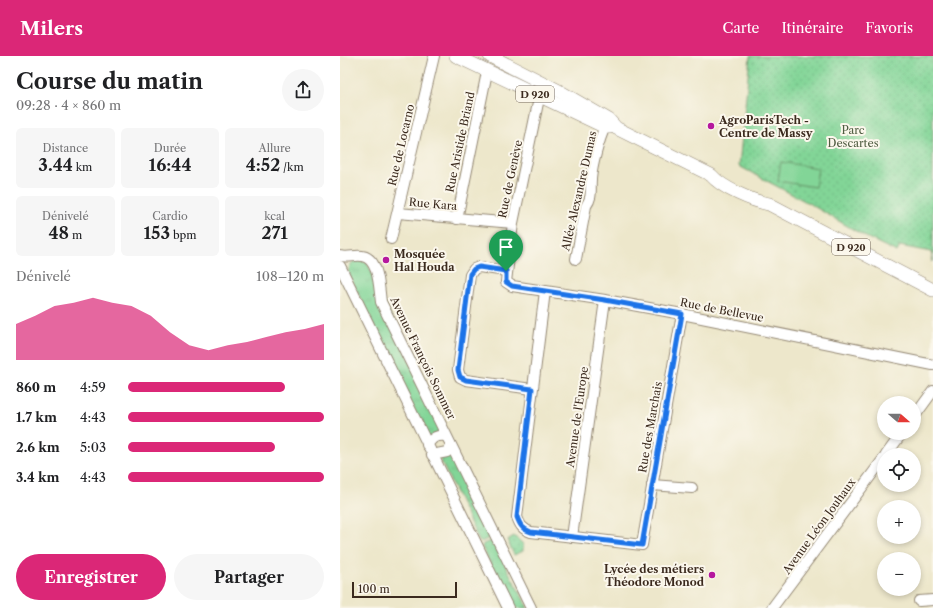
<!DOCTYPE html>
<html lang="fr">
<head>
<meta charset="utf-8">
<style>
	:root { --surface:#fff; --page:#f6f6f6; --text:#202124; --muted:#757577; --accent:#db2777 }
	body { margin:0; font-family:"Libre Caslon Text",serif; background:var(--page); color:var(--text); height:100vh; display:flex; flex-direction:column; font-size:15px; white-space:nowrap }
	* { box-sizing:border-box; margin:0 }
	p { font-size:13px; color:var(--muted) }
	.icon { flex:none; width:22px; height:22px; fill:none; stroke:currentColor; stroke-width:2; stroke-linecap:round; stroke-linejoin:round }
	.map { position:relative; flex:1; overflow:hidden }
	.details { display:flex; flex-direction:column; background:var(--surface); width:340px }
	.details>* { flex:none }
	.needle { width:26px; rotate:110deg }
	.tools { position:absolute; left:537px; top:340px; display:grid; gap:8px }
	.tools a { display:grid; place-items:center; width:44px; height:44px; border-radius:50%; background:var(--surface); box-shadow:0 2px 6px #0003; font-size:20px }
	.scale { position:absolute; left:12px; bottom:10px; width:105px; box-sizing:border-box; padding-left:4px; border:2px solid #3b2a1e; border-top:0; font-size:11px; line-height:14px; white-space:nowrap; color:#3b2a1e; -webkit-text-stroke:3px #fbf7ec; paint-order:stroke }
	.pin { position:absolute; display:grid; place-items:center; width:34px; height:34px; color:#fff; margin:-41px -17px; border-radius:50% 50% 50% 0; rotate:-45deg; box-shadow:0 0 4px #0007 }
	.pin .icon { rotate:45deg }
	.round { display:grid; place-items:center; flex:none; width:42px; height:42px; border-radius:21px; background:var(--page) }
	.overview { display:flex; align-items:center; justify-content:space-between; height:68px; padding:0 16px }
	h1 { font-size:22px; font-weight:800; line-height:30px }
	.metrics { display:grid; grid-template-columns:repeat(3,1fr); gap:6px; height:68px; padding:4px 16px }
	.metrics div { display:grid; align-content:center; border-radius:6px; background:var(--page); text-align:center }
	.metrics b { font-size:17px; font-weight:800 }
	.metrics small { font-size:11px; font-weight:400 }
	.metrics p { font-size:11px }
	.chart { height:112px; padding:8px 16px }
	.chart p { display:flex; justify-content:space-between }
	.chart svg { width:100%; height:72px; margin-top:4px; fill:var(--accent); opacity:.7 }
	.button { display:flex; gap:8px; margin-top:auto; padding:8px 16px }
	.button a { flex:1; height:46px; border-radius:24px; background:var(--accent); color:#fff; font-size:16px; font-weight:800; line-height:46px; text-align:center }
	.button a+a { background:var(--page); color:var(--text) }
	ul { padding:0 16px; list-style:none; font-size:13px }
	li { display:grid; grid-template-columns:64px 48px 1fr; align-items:center; height:30px }
	li i { height:10px; border-radius:5px; background:var(--accent) }
	header { display:flex; align-items:center; gap:24px; box-sizing:border-box; height:56px; padding:0 20px; background:var(--accent); color:#fff }
	header strong { font-size:19px }
	nav { display:flex; gap:22px; margin-inline-start:auto; font-size:14px }
	main { display:flex; flex:1; min-height:0 }
	.map>svg:first-child { display:block }
</style>
</head>
<body>
<header>
<strong>Milers</strong>
<nav><a>Carte</a><a>Itinéraire</a><a>Favoris</a></nav>
</header>
<main>
<section class="details">
<div class="overview"><div><h1>Course du matin</h1><p>09:28 · 4 × 860 m</p></div><a class="round"><svg class="icon" aria-label="share" viewBox="0 0 24 24"><path d="M12 15V3M7 8l5-5 5 5M5 13v7h14v-7"/></svg></a></div>
<div class="metrics">
<div><p>Distance</p><b>3.44<small> km</small></b></div>
<div><p>Durée</p><b>16:44</b></div>
<div><p>Allure</p><b>4:52<small> /km</small></b></div>
</div>
<div class="metrics">
<div><p>Dénivelé</p><b>48<small> m</small></b></div>
<div><p>Cardio</p><b>153<small> bpm</small></b></div>
<div><p>kcal</p><b>271</b></div>
</div>
<div class="chart"><p><span>Dénivelé</span>108–120 m</p>
<svg viewBox="0 0 160 44" preserveAspectRatio="none"><path d="M0 44V22L10 17L20 11L30 9L40 6L50 9L60 11L70 17L80 27L90 35L100 38L110 35L120 33L130 30L140 27L150 25L160 22V44z"/></svg>
</div>
<ul>
<li><b>860 m</b>4:59<i style="width:80%"></i></li>
<li><b>1.7 km</b>4:43<i style="width:100%"></i></li>
<li><b>2.6 km</b>5:03<i style="width:75%"></i></li>
<li><b>3.4 km</b>4:43<i style="width:100%"></i></li>
</ul>
<div class="button"><a>Enregistrer</a><a>Partager</a></div>
</section>
<div class="map">
<svg width="593" height="552" viewBox="0 0 593 552">
	<defs>
		<pattern id="grass-tufts" width="24" height="20" patternUnits="userSpaceOnUse"><rect width="24" height="20" fill="#82d597"/><path d="M3 7l-1-3M5 7V3M7 7l1-3M15 17l-1-3M17 17v-4M19 17l1-3" fill="none" stroke="#71b782"/></pattern>
		<pattern id="park-dots" width="8" height="8" patternUnits="userSpaceOnUse"><rect width="8" height="8" fill="#82d597"/><path d="M2 2h.1M6 6h.1" fill="none" stroke="#71b782" stroke-width="1.8" stroke-linecap="round"/></pattern>
	</defs>
	<rect width="100%" height="100%" fill="#fbf7ec"/>
	<filter id="ink" filterUnits="userSpaceOnUse"><feTurbulence type="fractalNoise" baseFrequency=".025" numOctaves="2"/><feDisplacementMap in="SourceGraphic" scale="8" xChannelSelector="R" yChannelSelector="G"/><feConvolveMatrix kernelMatrix="1 2 1 2 8 2 1 2 1" color-interpolation-filters="sRGB"/></filter>
	<filter id="wash" filterUnits="userSpaceOnUse"><feTurbulence type="fractalNoise" baseFrequency=".012" numOctaves="4" result="noise"/><feDisplacementMap in="SourceGraphic" scale="16" xChannelSelector="R" yChannelSelector="G"/><feGaussianBlur stdDeviation="0.9" result="paint"/><feColorMatrix in="noise" values="0 0 0 0 0 0 0 0 0 0 0 0 0 0 0 0 0 1.4 0 .05"/><feComposite in="paint" operator="in"/></filter>
	<g filter="url(#wash)">
		<rect width="100%" height="100%" fill="#ede7cb"/>
		<!-- grass -->
		<g fill="url(#grass-tufts)" stroke="#5e805a">
			<path d="M15,204H20L27,206L101,375L88,382L8,217L10,209Z"/>
			<path d="M110,397L151,481L141,486L139,485L99,401Z"/>
			<path d="M152,484L188,552H172L142,491L143,488Z"/>
		</g>
		<!-- park -->
		<g fill="url(#park-dots)" stroke="#5e805a">
			<path d="M410,0H593V206L591,196L560,190L557,196L526,181L470,148L399,110Z"/>
			<path d="M174,480L183,488V495L174,499L167,484Z"/>
		</g>
		<!-- pitch -->
		<path fill="#82d597" stroke="#5e805a" d="M441,106L478,112L475,131L438,125Z"/>
	</g>
	<g filter="url(#ink)">
		<g fill="none" stroke-linecap="round" stroke-linejoin="round">
			<!-- minor casing -->
			<g stroke="#948874" stroke-width="12">
				<g id="minor">
					<path d="M203,33L198,47L173,167L166,226L172,230L265,244L342,258L593,309"/>
					<path d="M58,157L173,167"/>
					<path d="M117,163L146,21L149,16"/>
					<path d="M51,183L94,0"/>
					<path d="M0,200C8,202 14,199 22,200C39,202 39,232 41,246L191,552"/>
					<path d="M236,203L246,150C253,140 250,135 251,123C252,110 259,83 265,71"/>
					<path d="M0,210L168,552"/>
					<path d="M166,215L139,211L134,213L130,219L118,314L120,321L126,324L192,333"/>
					<path d="M205,235L177,461C180,469 182,473 191,476L302,489L342,258"/>
					<path d="M574,361L593,335"/>
					<path d="M87,389C93,381 96,379 106,380"/>
					<path d="M92,399L107,396L111,390"/>
					<path d="M546,399L562,377"/>
					<path d="M312,429L352,432"/>
					<path d="M232,481L265,244"/>
					<path d="M579,545L593,544"/>
					<path d="M432,552L544,402"/>
				</g>
			</g>
			<!-- major casing -->
			<g stroke="#948874" stroke-width="14">
				<g id="major">
					<path d="M116,0L265,71H270"/>
					<path d="M150,0L219,35L269,64L276,72L371,119C382,132 412,145 429,148L593,234"/>
				</g>
			</g>
			<!-- minor -->
			<use href="#minor" stroke="#fff" stroke-width="10"/>
			<!-- major -->
			<use href="#major" stroke="#fff" stroke-width="13"/>
		</g>
	</g>
	<g fill="none" stroke-linecap="round" stroke-linejoin="round" filter="url(#ink)">
		<!-- route casing -->
		<g stroke="#fff" stroke-width="8">
			<path id="route" d="M139,211L166,215V226L172,230L265,244L342,258L302,489L191,476C182,473 180,469 177,461L192,333L126,324L120,321L118,314L130,218L134,213Z"/>
		</g>
		<!-- route -->
		<use href="#route" stroke="#1a73e8" stroke-width="5"/>
	</g>
	<!-- markers -->
	<g fill="#b5179e" stroke="#fbf7ec" stroke-width="1.5">
		<circle cx="371" cy="70" r="4"/>
		<circle cx="46" cy="204" r="4"/>
		<circle cx="372" cy="519" r="4"/>
	</g>
	<g text-anchor="middle" dominant-baseline="central" stroke-width="4" stroke-linejoin="round" paint-order="stroke">
		<!-- shield labels -->
		<g fill="#fbf7ec" stroke="#75685c" stroke-width="1">
			<rect x="176" y="30" width="38" height="16" rx="3"/>
			<rect x="492" y="183" width="38" height="16" rx="3"/>
		</g>
		<g font-size="10" font-weight="bold" fill="#3b2a1e">
			<text x="195" y="38">D 920</text>
			<text x="511" y="191">D 920</text>
		</g>
		<!-- poi labels -->
		<g font-size="11" font-weight="bold" fill="#3b2a1e" stroke="#fbf7ec" text-anchor="start">
			<text x="379" y="64">AgroParisTech -<tspan x="379" dy="13">Centre de Massy</tspan></text>
			<text x="54" y="198">Mosquée<tspan x="54" dy="13">Hal Houda</tspan></text>
			<text x="364" y="513" text-anchor="end">Lycée des métiers<tspan x="364" dy="13">Théodore Monod</tspan></text>
		</g>
		<!-- park labels -->
		<g font-size="11" fill="#505d42" stroke="#fbf7ec">
			<text x="513" y="74">Parc<tspan x="513" dy="13">Descartes</tspan></text>
		</g>
		<!-- street labels -->
		<g font-size="11" fill="#3b2a1e" stroke="#fbf7ec">
			<text transform="translate(120 86) rotate(-78)">Rue Aristide Briand</text>
			<text transform="translate(61 89) rotate(-77)">Rue de Locarno</text>
			<text transform="translate(170 123) rotate(-78)">Rue de Genève</text>
			<text transform="translate(239 135) rotate(-77)">Allée Alexandre Dumas</text>
			<text transform="translate(93 148) rotate(5)">Rue Kara</text>
			<text transform="translate(382 254) rotate(11)">Rue de Bellevue</text>
			<text transform="translate(83 302) rotate(64)">Avenue François Sommer</text>
			<text transform="translate(237 361) rotate(-82)">Avenue de l'Europe</text>
			<text transform="translate(310 371) rotate(-80)">Rue des Marchais</text>
			<text transform="translate(479 470) rotate(-54)">Avenue Léon Jouhaux</text>
		</g>
	</g>
</svg>
<div class="tools">
<a><svg class="needle" viewBox="-14 -14 28 28"><path d="M0-13l5 13h-10z" fill="#e53935"/><path d="M0 13l5-13h-10z" fill="#757577"/></svg></a>
<a><svg class="icon" aria-label="locate" viewBox="0 0 24 24"><circle cx="12" cy="12" r="6"/><path d="M12 2v4M12 18v4M2 12h4M18 12h4"/></svg></a>
<a>+</a>
<a>−</a>
</div>
<div class="scale">100 m</div>
<div class="pin" style="left:166px;top:215px;background:#1e9e55"><svg class="icon" aria-label="arrive" viewBox="0 0 24 24"><path d="M6 21V4h12l-3 4 3 4H6"/></svg></div>
</div>
</main>
</body>
</html>
